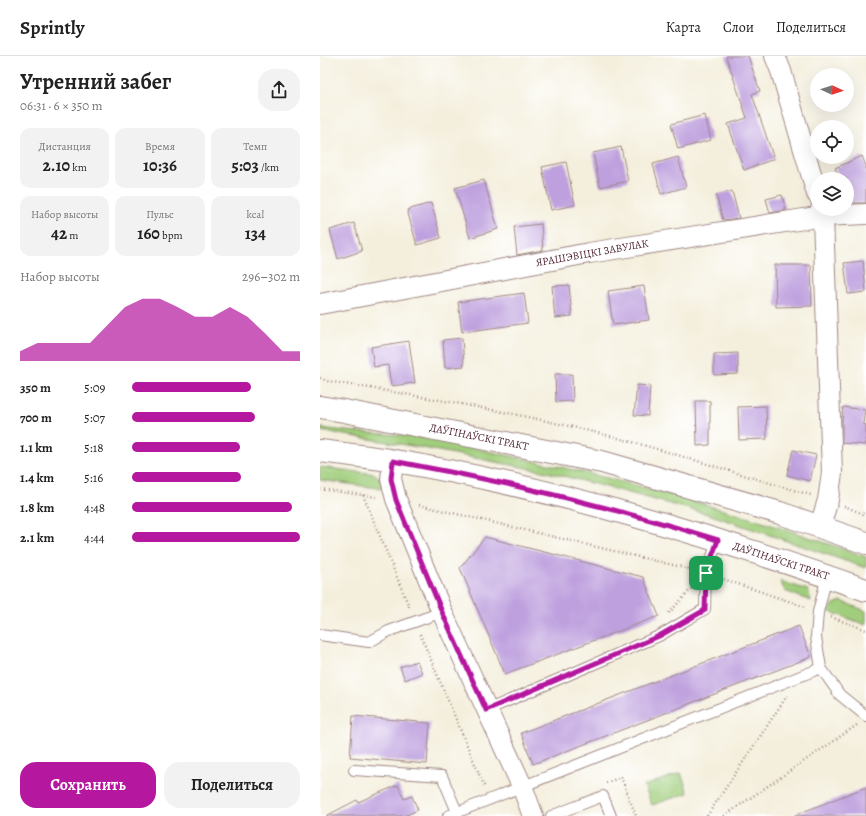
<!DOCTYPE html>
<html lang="ru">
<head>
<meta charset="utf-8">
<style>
	:root { --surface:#fff; --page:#f2f2f2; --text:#222; --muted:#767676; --line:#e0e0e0; --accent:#b5179e }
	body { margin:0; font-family:Alegreya,serif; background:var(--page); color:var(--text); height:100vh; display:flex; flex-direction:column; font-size:15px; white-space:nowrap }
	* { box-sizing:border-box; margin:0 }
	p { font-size:13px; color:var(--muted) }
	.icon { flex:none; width:22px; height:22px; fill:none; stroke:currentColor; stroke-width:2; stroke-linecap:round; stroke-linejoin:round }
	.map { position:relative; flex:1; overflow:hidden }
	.sheet { display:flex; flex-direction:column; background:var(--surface); width:320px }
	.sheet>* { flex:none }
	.needle { width:26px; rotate:93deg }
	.tools { position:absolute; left:490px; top:12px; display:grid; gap:8px }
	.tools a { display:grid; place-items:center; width:44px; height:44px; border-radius:50%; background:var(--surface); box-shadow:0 4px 16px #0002; font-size:20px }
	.pin { position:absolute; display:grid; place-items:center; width:34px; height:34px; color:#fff; margin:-17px; border-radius:8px; box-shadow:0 2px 6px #0006 }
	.round { display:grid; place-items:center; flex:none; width:42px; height:42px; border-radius:16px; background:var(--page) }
	.overview { display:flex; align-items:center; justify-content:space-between; height:68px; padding:0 20px }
	h1 { font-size:22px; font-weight:600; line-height:30px }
	.figures { display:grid; grid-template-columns:repeat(3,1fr); gap:6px; height:68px; padding:4px 20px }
	.figures div { display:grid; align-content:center; border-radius:10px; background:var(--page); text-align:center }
	.figures b { font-size:17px; font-weight:600 }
	.figures small { font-size:11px; font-weight:400 }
	.figures p { font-size:11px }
	.chart { height:112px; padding:8px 20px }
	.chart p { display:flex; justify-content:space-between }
	.chart svg { width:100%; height:72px; margin-top:4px; fill:var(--accent); opacity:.7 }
	.cta { display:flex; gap:8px; margin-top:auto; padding:8px 20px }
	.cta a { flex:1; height:46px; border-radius:16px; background:var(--accent); color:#fff; font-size:16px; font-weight:600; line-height:46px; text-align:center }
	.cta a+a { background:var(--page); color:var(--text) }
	ul { padding:0 20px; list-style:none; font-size:13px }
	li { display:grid; grid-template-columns:64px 48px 1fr; align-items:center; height:30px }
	li i { height:10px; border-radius:5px; background:var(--accent) }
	header { display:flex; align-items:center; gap:24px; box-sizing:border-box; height:56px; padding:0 20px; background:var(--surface); border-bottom:1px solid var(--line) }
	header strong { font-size:19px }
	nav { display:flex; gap:22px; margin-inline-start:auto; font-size:14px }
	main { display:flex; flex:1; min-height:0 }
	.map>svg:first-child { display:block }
</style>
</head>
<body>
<header>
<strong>Sprintly</strong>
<nav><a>Карта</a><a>Слои</a><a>Поделиться</a></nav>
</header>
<main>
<section class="sheet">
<div class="overview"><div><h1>Утренний забег</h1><p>06:31 · 6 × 350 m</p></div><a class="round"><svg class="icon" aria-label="share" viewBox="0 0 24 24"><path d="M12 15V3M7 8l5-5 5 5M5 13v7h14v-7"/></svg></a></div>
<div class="figures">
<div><p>Дистанция</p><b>2.10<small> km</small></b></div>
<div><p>Время</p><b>10:36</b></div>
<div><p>Темп</p><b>5:03<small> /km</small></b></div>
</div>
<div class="figures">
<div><p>Набор высоты</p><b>42<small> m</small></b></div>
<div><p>Пульс</p><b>160<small> bpm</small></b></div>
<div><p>kcal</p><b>134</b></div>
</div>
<div class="chart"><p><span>Набор высоты</span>296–302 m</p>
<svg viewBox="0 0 160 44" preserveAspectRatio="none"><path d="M0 44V38L10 33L20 33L30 33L40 33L50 22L60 11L70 6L80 6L90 11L100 17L110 17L120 11L130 17L140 27L150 38L160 38V44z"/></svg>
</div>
<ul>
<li><b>350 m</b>5:09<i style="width:71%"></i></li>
<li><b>700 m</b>5:07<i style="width:73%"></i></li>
<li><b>1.1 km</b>5:18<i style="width:64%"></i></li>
<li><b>1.4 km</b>5:16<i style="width:65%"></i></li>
<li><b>1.8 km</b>4:48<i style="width:95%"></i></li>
<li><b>2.1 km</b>4:44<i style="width:100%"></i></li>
</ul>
<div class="cta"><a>Сохранить</a><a>Поделиться</a></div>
</section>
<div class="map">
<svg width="546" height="760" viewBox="0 0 546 760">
	<rect width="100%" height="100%" fill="#fff"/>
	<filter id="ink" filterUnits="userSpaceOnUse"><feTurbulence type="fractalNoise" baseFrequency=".025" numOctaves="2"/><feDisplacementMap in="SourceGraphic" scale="8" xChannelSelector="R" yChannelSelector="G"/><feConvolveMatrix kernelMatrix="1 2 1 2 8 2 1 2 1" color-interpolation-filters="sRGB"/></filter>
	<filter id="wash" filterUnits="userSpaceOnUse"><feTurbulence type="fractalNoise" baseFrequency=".012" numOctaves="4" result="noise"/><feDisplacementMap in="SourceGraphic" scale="16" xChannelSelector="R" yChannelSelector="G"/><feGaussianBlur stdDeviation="0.9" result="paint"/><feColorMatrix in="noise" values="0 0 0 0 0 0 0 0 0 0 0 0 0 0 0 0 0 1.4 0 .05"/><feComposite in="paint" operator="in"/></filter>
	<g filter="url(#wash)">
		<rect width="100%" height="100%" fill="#f4efdd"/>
		<!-- green -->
		<g fill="#a0ce7c" stroke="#757654">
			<path d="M0,372C35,377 70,377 105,382C129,386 153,392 176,397C302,422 426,458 546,501V512L391,459L294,433L227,416L98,391L0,375Z"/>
			<path d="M0,411L55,418L63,425L65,433L0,424Z"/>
			<path d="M460,525L488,534L491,545L465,535Z"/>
			<path d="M521,545L546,555V569L508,555L514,548Z"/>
			<path d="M361,717L368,737L332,749L324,730Z"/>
		</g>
		<g id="blocks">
			<!-- building -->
			<g fill="#bea0de">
				<path d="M406,0H428L440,35L432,38L454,103L424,114L408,68L427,62Z"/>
				<path d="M385,59L391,84L358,93L351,68Z"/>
				<path d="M301,91L308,125L280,131L273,97Z"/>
				<path d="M542,100L546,110V147H530L527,140V123H520L515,112Z"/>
				<path d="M358,101L366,131L341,138L333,108Z"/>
				<path d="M246,106L255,149L231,154L222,111Z"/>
				<path d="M164,124L178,173L150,182L135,132Z"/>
				<path d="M412,135L419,162L403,164L396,139Z"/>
				<path d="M462,139L466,154L450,157L446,143Z"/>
				<path d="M111,147L121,182L97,189L87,154Z"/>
				<path d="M34,167L42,195L18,203L10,174Z"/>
				<path d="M221,168L223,194L197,199L194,171Z"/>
				<path d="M543,205L546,236L528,238L524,207Z"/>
				<path d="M455,209H491L492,250L456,251Z"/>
				<path d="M249,229L252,260L235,262L232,230Z"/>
				<path d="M324,230L329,264L293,269L288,235Z"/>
				<path d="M204,237L208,267L142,276L138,246Z"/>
				<path d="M142,282L144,310L125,312L123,284Z"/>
				<path d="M89,285L95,327L71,330L68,309L54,311L51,291Z"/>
				<path d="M418,297V318L394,319V298Z"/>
				<path d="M235,318H252L253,345L236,346Z"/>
				<path d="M317,329L330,330L328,360L314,359Z"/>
				<path d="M376,345H390V389L377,390Z"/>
				<path d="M446,350L447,383L419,384L418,351Z"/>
				<path d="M523,351L545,354L543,368L546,369V389L522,387V365Z"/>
				<path d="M473,394L496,399L490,425L467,419Z"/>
				<path d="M165,481L323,521L339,560L185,618L140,512Z"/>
				<path d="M479,570L491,601L213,708L201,677Z"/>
				<path d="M97,605L102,617L85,624L80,611Z"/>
				<path d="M33,660L110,667L107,708L30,701Z"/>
				<path d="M78,729L84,743L92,740L98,754L84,760H6L37,744L38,746Z"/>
				<path d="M546,731V760H475V759Z"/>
			</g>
		</g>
	</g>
	<g filter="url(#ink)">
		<use href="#blocks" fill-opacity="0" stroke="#9f8784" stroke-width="1"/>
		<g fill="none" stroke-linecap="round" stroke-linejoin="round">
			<!-- service casing -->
			<g stroke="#9f8784" stroke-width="12">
				<g id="service">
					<path d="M507,520L498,556L496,581L501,612L520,639L546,660"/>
					<path d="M0,579L49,586L69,575L122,556"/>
					<path d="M167,654L339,580L385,553L386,517L398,484"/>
					<path d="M34,714L122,720L137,756"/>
					<path d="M128,760L501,612"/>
					<path d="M231,760L283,740L291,760"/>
				</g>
			</g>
			<!-- minor casing -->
			<g stroke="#9f8784" stroke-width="22">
				<g id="minor">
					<path d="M455,0L461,15L497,138"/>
					<path d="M0,248L269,197L503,160L546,158"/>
					<path d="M73,405L71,423L76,443L122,556L202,730L213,760"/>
					<path d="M500,470L508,444L512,417L503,160L501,153"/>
				</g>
			</g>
			<!-- primary casing -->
			<g stroke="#9f8784" stroke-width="24">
				<g id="primary">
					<path d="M0,351L24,355L282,406L460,457L546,487"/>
					<path d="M0,395C25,398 50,401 75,405C235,432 393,480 546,534"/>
				</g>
			</g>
			<!-- path -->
			<g stroke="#9f8784" stroke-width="2.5" stroke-dasharray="1 3" stroke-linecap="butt">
				<path d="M0,322L7,325C98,340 189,355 278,377C350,395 420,419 491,439"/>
				<path d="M0,433L56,441"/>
				<path d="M43,439L90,553"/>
				<path d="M99,449L374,514"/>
				<path d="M524,450L546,459"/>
				<path d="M400,522L486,551"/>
				<path d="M349,557L372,532"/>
				<path d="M511,561L546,574"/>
				<path d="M100,578L165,732"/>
				<path d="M286,727L301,721L316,760"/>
				<path d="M387,760L467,640"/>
				<path d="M404,760L537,669"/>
			</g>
			<!-- service -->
			<use href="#service" stroke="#fff" stroke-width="10"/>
			<!-- minor -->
			<use href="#minor" stroke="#fff" stroke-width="20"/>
			<!-- primary -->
			<use href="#primary" stroke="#fff" stroke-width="22"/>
		</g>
	</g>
	<g fill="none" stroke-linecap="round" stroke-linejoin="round" filter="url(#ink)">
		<!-- route casing -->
		<g stroke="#fff" stroke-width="8">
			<path id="route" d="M73,405C183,425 292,451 398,484L386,517L385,554L339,580L166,654L122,556L76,444L71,423Z"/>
		</g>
		<!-- route -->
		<use href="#route" stroke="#b5179e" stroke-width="5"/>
	</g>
	<g text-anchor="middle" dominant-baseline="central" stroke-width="3" stroke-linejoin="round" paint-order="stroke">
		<!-- street labels -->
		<g font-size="11" fill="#4a1f2b" stroke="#fff">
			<text transform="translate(272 197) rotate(-10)">ЯРАШЭВІЦКІ ЗАВУЛАК</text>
			<text transform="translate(159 381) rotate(11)">ДАЎГІНАЎСКІ ТРАКТ</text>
			<text transform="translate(461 505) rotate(18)">ДАЎГІНАЎСКІ ТРАКТ</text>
		</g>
	</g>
</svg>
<div class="tools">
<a><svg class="needle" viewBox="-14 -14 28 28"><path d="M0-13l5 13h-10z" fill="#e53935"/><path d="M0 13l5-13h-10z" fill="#767676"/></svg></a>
<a><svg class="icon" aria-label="locate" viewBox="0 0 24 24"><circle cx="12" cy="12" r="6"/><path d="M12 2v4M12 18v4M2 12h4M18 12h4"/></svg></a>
<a><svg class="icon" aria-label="layers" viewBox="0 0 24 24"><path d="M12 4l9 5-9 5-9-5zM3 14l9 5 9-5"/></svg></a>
</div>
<div class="pin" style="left:386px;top:517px;background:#1e9e55"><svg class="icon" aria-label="arrive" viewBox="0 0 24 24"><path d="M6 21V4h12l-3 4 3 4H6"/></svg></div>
</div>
</main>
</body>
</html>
